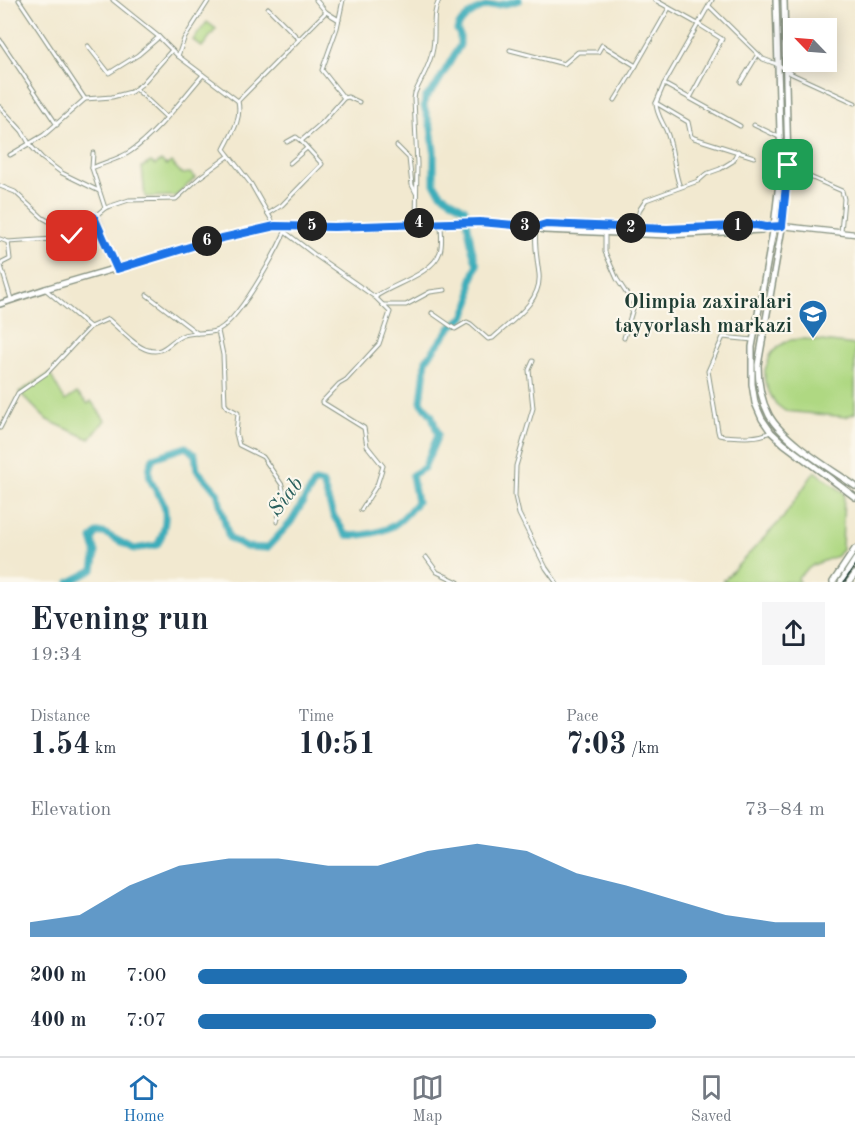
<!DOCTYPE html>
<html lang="en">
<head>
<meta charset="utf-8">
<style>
	:root { --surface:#fff; --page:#f6f6f7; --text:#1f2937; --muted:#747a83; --line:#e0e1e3; --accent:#1f6fb2 }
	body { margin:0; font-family:"Old Standard TT",serif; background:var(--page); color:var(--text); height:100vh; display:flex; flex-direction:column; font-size:22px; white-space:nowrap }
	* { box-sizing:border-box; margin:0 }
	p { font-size:20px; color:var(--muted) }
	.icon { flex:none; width:33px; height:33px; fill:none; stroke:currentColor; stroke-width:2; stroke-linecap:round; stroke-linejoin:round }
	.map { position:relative; height:582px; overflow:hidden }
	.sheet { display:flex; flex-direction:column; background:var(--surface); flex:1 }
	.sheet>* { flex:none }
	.needle { width:39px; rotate:295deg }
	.tools { position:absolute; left:783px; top:18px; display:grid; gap:12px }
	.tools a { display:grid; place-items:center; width:54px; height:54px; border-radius:0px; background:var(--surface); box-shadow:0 3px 15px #0003; font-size:30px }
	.pin { position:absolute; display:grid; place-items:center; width:51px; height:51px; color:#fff; margin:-26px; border-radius:12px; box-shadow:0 3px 9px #0006 }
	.km { position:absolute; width:30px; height:30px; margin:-15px; border-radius:50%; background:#222; color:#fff; font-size:16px; line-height:30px; text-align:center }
	.round { display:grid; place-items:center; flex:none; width:63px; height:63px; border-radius:0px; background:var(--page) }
	.overview { display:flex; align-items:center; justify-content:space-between; height:102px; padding:0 30px }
	h1 { font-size:33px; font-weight:700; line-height:45px }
	.metrics { display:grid; grid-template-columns:repeat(3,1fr); gap:9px; height:102px; padding:6px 30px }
	.metrics div { display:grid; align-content:center }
	.metrics b { font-size:30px; font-weight:700 }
	.metrics small { font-size:16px; font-weight:400 }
	.metrics p { font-size:16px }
	.chart { height:168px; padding:12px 30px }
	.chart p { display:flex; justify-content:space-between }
	.chart svg { width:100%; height:108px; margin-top:6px; fill:var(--accent); opacity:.7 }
	ul { padding:0 30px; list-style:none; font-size:20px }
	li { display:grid; grid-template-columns:96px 72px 1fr; align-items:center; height:45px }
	li i { height:15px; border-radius:8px; background:var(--accent) }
	.dock { display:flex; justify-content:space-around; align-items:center; height:84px; border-top:2px solid var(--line); background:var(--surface); font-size:16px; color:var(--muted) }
	.dock a { display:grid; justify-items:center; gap:3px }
	.dock .current { color:var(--accent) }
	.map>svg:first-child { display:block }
</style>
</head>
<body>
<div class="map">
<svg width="855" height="582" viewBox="0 0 855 582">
	<rect width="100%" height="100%" fill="#fbf7ec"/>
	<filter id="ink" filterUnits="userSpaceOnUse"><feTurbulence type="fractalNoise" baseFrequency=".0167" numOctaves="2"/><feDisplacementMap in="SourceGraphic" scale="12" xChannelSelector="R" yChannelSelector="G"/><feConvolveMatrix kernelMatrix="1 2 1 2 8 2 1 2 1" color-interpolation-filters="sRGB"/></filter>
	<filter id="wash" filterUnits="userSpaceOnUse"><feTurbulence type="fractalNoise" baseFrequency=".008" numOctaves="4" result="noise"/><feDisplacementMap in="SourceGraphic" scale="24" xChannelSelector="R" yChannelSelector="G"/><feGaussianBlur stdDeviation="1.35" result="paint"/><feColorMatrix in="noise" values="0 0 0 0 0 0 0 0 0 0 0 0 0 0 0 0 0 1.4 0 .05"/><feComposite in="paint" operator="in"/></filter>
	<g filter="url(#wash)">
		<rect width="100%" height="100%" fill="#f2e9d0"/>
		<!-- green -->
		<g fill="#afd882" stroke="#678a5b" stroke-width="1.5">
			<path d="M207,22L216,29L202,47L193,40Z"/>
			<path d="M161,161L167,165L171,162L182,174L190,173L195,178L176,196L145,197L142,167L151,162L155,165Z"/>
			<path d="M805,339L855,345V413L846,417L785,411L776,404L770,394L765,381V370L771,354L779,346L789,340Z"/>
			<path d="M50,374L65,401L77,393L88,404L91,401L105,420L90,439L47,420L19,392Z"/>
			<path d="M815,471L844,493L842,549L837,556L813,565L798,577L799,582H722L783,518Z"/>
		</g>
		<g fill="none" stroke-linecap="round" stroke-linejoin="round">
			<!-- river -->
			<path stroke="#3eadba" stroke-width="7" d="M70,582L93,570L96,552L92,539L97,533H104L134,549L157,545C164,535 168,515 163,503C155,485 143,479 153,458L186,447L195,455L197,470L217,492L229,538L246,547L267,548L291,522L315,482L323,484L333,515L346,535C360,537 386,532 397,523C404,518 411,509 417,502L412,475L424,468L438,435L432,416L421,402L426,360L451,327L464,317L471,300V282L477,265L472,249L465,209L442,194L434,184V150L431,128L424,107L425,98L436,86L460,45V35L457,30C460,22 463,20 469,15C489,0 497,9 519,0"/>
		</g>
	</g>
	<g filter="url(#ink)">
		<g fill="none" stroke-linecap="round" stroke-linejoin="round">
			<!-- street casing -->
			<g stroke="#889382" stroke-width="5">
				<g id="street">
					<path d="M19,0L85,99"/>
					<path d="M113,0L159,37L178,56L238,101C242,119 232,133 224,149L251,184L275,226"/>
					<path d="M316,0L326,12L339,20"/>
					<path d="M655,0L698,24L722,39L690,98"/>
					<path d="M712,0L664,84L740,126"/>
					<path d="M709,6L763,59L779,65L792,74L855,103"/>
					<path d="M268,8L299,39"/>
					<path d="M0,40L57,125"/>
					<path d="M88,46L109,73L138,55L159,37"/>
					<path d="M510,50L564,64L578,52H598L602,45L636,66"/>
					<path d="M178,56L184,39L209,0"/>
					<path d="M741,82L758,54"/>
					<path d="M664,84L656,103L688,122L691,136L694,138L754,157"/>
					<path d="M136,89L166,117"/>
					<path d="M344,98L348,97L359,102"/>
					<path d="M615,100L634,69L669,8"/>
					<path d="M238,101L326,12"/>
					<path d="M656,103C656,113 662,121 666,130C674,148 673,169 680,187"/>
					<path d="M0,107L22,131L30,145L42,158L62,173L99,191"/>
					<path d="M754,125L779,137"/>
					<path d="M287,142L296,137L301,141"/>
					<path d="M397,146L409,158L412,185L416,193"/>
					<path d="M10,155L44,135L85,99L112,97L131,92L142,84L172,50"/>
					<path d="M290,163L307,148"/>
					<path d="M92,168L93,153"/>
					<path d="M810,177L842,191L844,199L841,232"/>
					<path d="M0,186L15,192L43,218L74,235"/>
					<path d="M105,208L92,168C105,162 120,159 131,151C159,131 181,100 203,75"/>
					<path d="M268,214L282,205L322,164L301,141L323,122L344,98L322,70L337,28L343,0"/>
					<path d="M94,217L116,267"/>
					<path d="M416,223L417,164L414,99L415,93C421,79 431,64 433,48C436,31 431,16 439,0"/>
					<path d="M634,228L640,209L646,200L698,181L706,174L720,169L733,161L738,151"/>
					<path d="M285,232L315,255L375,297L390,312L379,344L346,380L339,384L322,402L364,428L367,446L383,466L377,485L361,510"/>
					<path d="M605,233V252L617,279L634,305L624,338"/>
					<path d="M0,239L8,242L69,238L105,208L129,200L176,199L200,177L229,156"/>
					<path d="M8,242L10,259L2,263L1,266L11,299"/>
					<path d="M45,289L90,327L108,319C118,327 135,347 148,350C165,355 169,340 184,335C194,332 205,334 215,331C237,325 276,252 286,230"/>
					<path d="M147,295L197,333"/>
					<path d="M375,297C393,284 433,274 440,252C443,243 441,233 441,224"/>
					<path d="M383,305H406L430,292L445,290"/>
					<path d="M432,313L455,329L467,322L471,324L488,339L493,338C511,321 542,302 539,274C537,258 534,243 536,227"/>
					<path d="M218,331L223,355L225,404L227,407L238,413L236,433L239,445L263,457L282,485L284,494L277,522"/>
					<path d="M753,340L723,337L708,371L718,431L719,435L724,436C741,437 755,439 771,432"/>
					<path d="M533,361L529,370L533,408L516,466L515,496L519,514L546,568L556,582"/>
					<path d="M0,428L18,393L47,373L90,327"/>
					<path d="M426,557L437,572L458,582"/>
				</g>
			</g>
			<!-- secondary casing -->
			<g stroke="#889382" stroke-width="7">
				<path id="secondary" d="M782,226L855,234"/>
			</g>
			<!-- primary casing -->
			<g stroke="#889382" stroke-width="8">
				<g id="primary">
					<path d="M776,0L781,165L774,226L752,347V384L755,403L762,419L771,432L784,444L855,497"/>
					<path d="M784,0L788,165L782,228L758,365C758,382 761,400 769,415C783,441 831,469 855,486"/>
					<path d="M536,227L546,224L667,229L756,224L766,227"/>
					<path d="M0,304L45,289L209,241L275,226L334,227L480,222L536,227L544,230L668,235L761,230L766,227L782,226"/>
					<path d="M833,582L855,549"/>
					<path d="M841,582L855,560"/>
					<path d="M849,582L855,574"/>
				</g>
			</g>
			<!-- street -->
			<use href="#street" stroke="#fff" stroke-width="3"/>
			<!-- secondary -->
			<use href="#secondary" stroke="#fff" stroke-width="4.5"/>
			<!-- primary -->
			<use href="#primary" stroke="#fff" stroke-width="5"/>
			<!-- tram -->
			<path stroke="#1f3d34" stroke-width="1.5" d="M844,582L855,566"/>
		</g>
	</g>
	<g fill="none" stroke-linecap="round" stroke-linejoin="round" filter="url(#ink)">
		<!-- route casing -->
		<g stroke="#fff" stroke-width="12">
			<path id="route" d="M72,236L94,217L117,269L209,241L275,226L334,227L480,222L536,227L546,224L667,229L756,225L766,227L782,226L788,165"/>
		</g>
		<!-- route -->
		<use href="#route" stroke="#1a73e8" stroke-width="8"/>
	</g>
	<!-- icons -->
	<defs>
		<g id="university-pin" transform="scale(1.5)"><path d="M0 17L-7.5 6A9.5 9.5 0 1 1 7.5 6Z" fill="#1f6fb2" stroke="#fbf7ec"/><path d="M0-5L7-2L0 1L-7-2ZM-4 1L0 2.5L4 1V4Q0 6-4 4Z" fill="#fff"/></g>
	</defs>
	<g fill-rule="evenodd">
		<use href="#university-pin" x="813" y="314"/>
	</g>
	<g text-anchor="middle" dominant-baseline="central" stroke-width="4.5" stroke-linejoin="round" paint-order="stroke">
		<!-- poi labels -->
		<g font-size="21" font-weight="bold" fill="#1f3d34" stroke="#fbf7ec" text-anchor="end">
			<text x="792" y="302">Olimpia zaxiralari<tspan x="792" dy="24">tayyorlash markazi</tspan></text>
		</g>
		<!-- water labels -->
		<g font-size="22" font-style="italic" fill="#285f5c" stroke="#fbf7ec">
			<text transform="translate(286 497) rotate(-52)">Siab</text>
		</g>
	</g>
</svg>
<div class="tools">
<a><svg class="needle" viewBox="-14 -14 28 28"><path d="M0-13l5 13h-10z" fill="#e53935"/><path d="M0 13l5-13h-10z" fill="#747a83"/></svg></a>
</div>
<div class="pin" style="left:788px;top:165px;background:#1e9e55"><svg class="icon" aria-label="arrive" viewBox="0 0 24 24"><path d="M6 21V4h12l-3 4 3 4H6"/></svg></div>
<div class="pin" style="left:72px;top:236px;background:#d93025"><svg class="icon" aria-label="check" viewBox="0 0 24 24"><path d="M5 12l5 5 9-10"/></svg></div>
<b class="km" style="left:738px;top:226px">1</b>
<b class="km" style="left:631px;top:228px">2</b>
<b class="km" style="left:525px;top:226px">3</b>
<b class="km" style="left:419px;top:223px">4</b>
<b class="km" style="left:312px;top:226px">5</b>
<b class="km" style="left:207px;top:241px">6</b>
</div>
<section class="sheet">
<div class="overview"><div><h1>Evening run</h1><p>19:34</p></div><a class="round"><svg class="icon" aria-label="share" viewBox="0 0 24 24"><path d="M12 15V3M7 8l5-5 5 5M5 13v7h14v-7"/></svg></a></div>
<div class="metrics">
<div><p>Distance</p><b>1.54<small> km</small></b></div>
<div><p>Time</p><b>10:51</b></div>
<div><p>Pace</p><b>7:03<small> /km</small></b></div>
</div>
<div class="chart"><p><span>Elevation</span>73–84 m</p>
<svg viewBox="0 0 160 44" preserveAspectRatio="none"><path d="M0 44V38L10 35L20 23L30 15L40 12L50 12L60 15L70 15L80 9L90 6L100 9L110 18L120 23L130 29L140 35L150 38L160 38V44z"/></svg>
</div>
<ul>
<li><b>200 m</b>7:00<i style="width:78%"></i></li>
<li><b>400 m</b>7:07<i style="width:73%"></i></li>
</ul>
</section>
<nav class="dock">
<a class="current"><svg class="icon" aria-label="home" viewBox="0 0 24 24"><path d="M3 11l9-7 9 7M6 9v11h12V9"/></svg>Home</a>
<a><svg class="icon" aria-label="map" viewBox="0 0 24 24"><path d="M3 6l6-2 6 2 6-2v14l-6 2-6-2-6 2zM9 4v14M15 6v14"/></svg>Map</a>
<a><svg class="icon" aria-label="saved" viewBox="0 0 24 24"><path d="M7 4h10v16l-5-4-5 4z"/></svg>Saved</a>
</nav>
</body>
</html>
